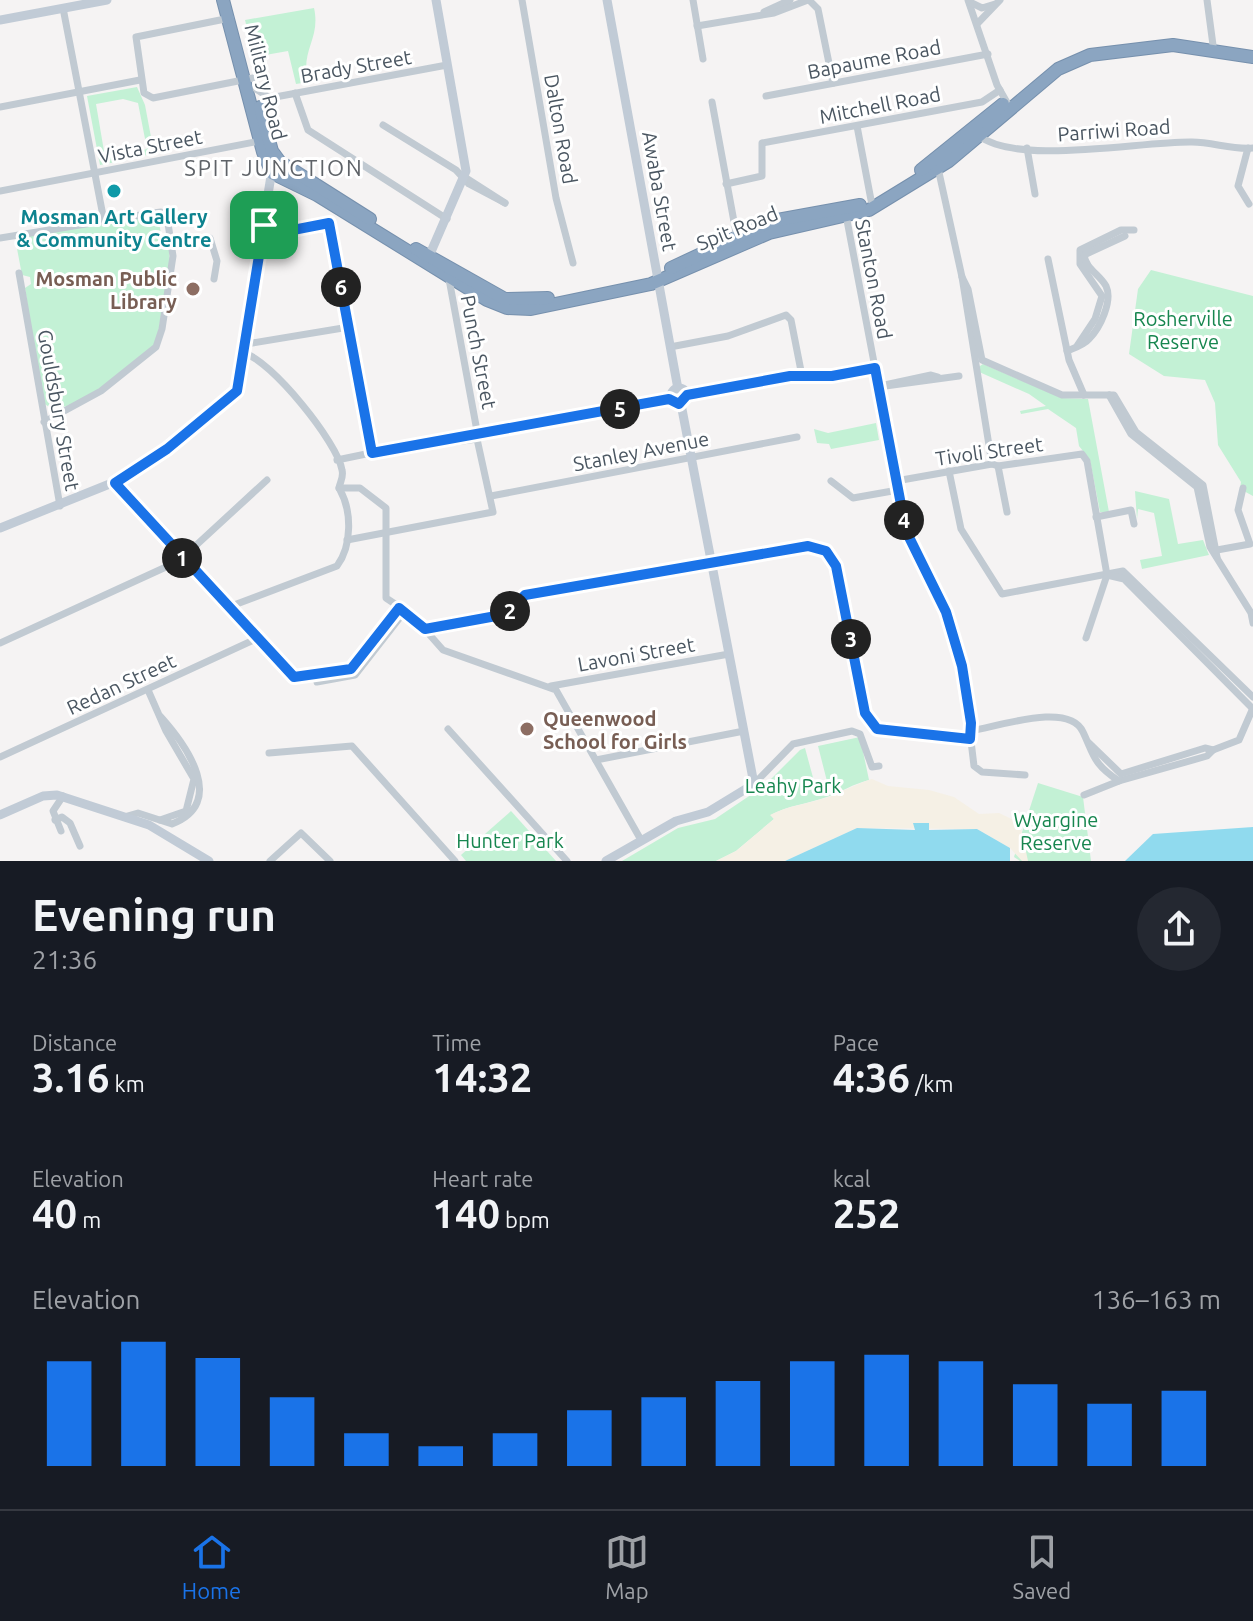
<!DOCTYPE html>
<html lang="en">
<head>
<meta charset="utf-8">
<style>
	:root { --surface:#171b24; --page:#242831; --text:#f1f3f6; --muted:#9ea1a6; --line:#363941; --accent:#1a73e8 }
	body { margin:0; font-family:Ubuntu,sans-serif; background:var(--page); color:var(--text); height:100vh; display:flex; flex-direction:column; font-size:30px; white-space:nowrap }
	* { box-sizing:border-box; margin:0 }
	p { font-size:26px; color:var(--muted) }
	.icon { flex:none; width:44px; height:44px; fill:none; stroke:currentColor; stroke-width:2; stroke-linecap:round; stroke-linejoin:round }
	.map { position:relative; height:861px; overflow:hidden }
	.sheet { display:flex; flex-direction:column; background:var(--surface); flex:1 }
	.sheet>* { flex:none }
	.pin { position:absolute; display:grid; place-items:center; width:68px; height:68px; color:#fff; margin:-34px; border-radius:16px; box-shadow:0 4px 12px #0006 }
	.km { position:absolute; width:40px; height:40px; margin:-20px; border-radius:50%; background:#222; color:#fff; font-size:22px; line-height:40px; text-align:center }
	.round { display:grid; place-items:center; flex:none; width:84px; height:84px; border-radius:42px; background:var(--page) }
	.overview { display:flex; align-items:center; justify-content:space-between; height:136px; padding:0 32px }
	h1 { font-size:44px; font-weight:700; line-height:60px }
	.metrics { display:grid; grid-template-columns:repeat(3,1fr); gap:12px; height:136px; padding:8px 32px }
	.metrics div { display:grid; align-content:center }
	.metrics b { font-size:40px; font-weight:700 }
	.metrics small { font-size:22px; font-weight:400 }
	.metrics p { font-size:22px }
	.chart { height:224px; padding:16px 32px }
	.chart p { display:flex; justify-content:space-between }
	.chart svg { width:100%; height:144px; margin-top:8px; stroke:var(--accent); stroke-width:6 }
	.tabs { display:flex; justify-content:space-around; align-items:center; height:112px; border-top:2px solid var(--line); background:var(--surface); font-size:22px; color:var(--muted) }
	.tabs a { display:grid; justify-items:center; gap:4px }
	.tabs .active { color:var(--accent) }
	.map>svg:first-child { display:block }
</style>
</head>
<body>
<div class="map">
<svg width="1253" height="861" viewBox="0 0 1253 861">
	<rect width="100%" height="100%" fill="#f5f3f3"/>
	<!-- green -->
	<g fill="#c3f1d5">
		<path d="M314,8C321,39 300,50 308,82L296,84L288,51L254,57L245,20Z"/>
		<path d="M137,87L145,105L154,153L132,159L131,153L147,149L138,103L123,99L96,104L105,157L125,154L126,160L100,165L87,96Z"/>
		<path d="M140,217L146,224L159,222L161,234L168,237L170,264L155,351L82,403L52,409L42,402L25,288L31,284L30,277L22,275L15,238Z"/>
		<path d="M1151,270L1253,296V496L1240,489L1241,482L1218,445L1215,403L1205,380L1164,376L1129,354L1138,289Z"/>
		<path d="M983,364L1062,398L1088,399L1109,512H1100L1090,460L1079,446L1076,428L1048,409L1021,414L1020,411L1046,406L1029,394L977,371V368Z"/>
		<path d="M876,423L879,440L831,449L829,444L817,443L814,429L828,433Z"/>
		<path d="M1135,491L1169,499L1178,544L1203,540L1209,555L1142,569L1140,560L1162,556L1154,513L1138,509L1137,519Z"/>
		<path d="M860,737L869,780C853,784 841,792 827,797C808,804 788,805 771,815L774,819L736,851L716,861H622L678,828L715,819L764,786L800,750L805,748L818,796L830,793L818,746Z"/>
		<path d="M1038,783L1083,797L1091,861H1020L1014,857Z"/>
		<path d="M511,811L556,861H466L461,855Z"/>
	</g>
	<!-- sand -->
	<path fill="#f5f0e5" d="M872,779L888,786L929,790L954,797L979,814L999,813L1020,823L1028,861H1022L1010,848L977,829L857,828L785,861H716L736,851L774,819L770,815C787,806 807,804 825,798C841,793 855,784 872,779Z"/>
	<!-- water -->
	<g fill="#90daee">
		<path d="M913,823H929V830L977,829L1010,848V861H785L857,828L915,830Z"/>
		<path d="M1253,827V861H1125L1153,834Z"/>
	</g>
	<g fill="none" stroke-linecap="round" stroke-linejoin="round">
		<!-- highway casing -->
		<g stroke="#7690ad" stroke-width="14">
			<g id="highway">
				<path d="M223,0L263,152L272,173L317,195L487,300L507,308L531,309L651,284L769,233L869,210L949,161L1058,69L1090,55L1173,45L1253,57"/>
				<path d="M260,107L272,151L280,162L370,219"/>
				<path d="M921,170L1003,104"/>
				<path d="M416,249L505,299L548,298"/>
				<path d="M671,268L772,221L860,205"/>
			</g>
		</g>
		<!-- street -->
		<g stroke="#c1cad2" stroke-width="7">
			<path d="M522,0L556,198L573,263"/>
			<path d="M693,0L703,59"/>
			<path d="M809,0L818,9L833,83"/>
			<path d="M968,0L997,85L1009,106"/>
			<path d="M1207,0L1213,45"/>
			<path d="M970,2L982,8L995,4"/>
			<path d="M63,8L104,221"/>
			<path d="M764,12L790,0"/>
			<path d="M230,18L136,37L144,93L153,98L253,78"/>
			<path d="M977,24L1000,0"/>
			<path d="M697,26L774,13L808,0"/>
			<path d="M256,89L270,98L447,65"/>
			<path d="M295,93L308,130L447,219"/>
			<path d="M766,96L988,54"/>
			<path d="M712,102L737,238"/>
			<path d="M0,107L140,80"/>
			<path d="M383,125L456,170L469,184L505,203"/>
			<path d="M857,126L871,200"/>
			<path d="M979,136C1020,166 1141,141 1192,142C1213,142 1232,150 1253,148"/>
			<path d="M1027,148L1035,194"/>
			<path d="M1248,148L1238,186L1249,204"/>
			<path d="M938,168L962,277L992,464"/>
			<path d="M466,178L505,203"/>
			<path d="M726,184L762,176V143L982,102L1000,90"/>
			<path d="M0,191L260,141"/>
			<path d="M846,215L906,531L946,612L962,666L974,766L982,772L1025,775"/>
			<path d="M264,225L293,230L329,223L372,453"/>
			<path d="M0,238L153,213L161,212L167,217L173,256L162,329L156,347L101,391L44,422"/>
			<path d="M210,238L217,261L214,279"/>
			<path d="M1048,259L1069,360L1084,395"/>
			<path d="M19,273L60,506"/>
			<path d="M962,277L968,289L982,360L1062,395H1114L1136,432L1203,485L1217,557"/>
			<path d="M449,279L477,431"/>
			<path d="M246,344L349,327"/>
			<path d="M1077,346L1095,319L1102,296L1080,264V250L1121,230H1134"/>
			<path d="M670,347L728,336L786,315L791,320L802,376"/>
			<path d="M1067,351C1074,348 1084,345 1089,339C1100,328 1113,301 1106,286C1099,274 1086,269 1084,255L1125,236"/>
			<path d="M244,353C271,360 338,443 342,470C344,477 340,482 339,488"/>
			<path d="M880,386L931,375L938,377"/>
			<path d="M878,387L959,376"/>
			<path d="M687,395L790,376H832L875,368"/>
			<path d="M1109,395L1131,434L1197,487L1210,547L1251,613L1253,623"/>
			<path d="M337,460L477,431L672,399"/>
			<path d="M998,466L1007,512"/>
			<path d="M949,471L961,529L1002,594L1123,571L1253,697"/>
			<path d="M831,481L853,498L898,490"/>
			<path d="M896,481L992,464L998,466L1082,454L1087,461L1107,575L1086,638"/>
			<path d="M115,483L294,677L351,669L399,608"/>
			<path d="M339,488H360L386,508V598L413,616L443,650L556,690L641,840"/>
			<path d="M491,496L797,437"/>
			<path d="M1096,517L1131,510L1134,524"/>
			<path d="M347,540L493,512L477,439L425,446"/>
			<path d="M1217,550L1250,544L1238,510L1243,488"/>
			<path d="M1107,575L1124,579L1253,709"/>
			<path d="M229,610L234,605L337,566C352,546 352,511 340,490"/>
			<path d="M425,629L507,614L525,595L790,547C814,544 830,548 838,572L865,713L877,729L970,739"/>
			<path d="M0,643L179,561L267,480"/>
			<path d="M317,682L355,675L405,611"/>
			<path d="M551,686L729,654"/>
			<path d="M148,690L166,731L194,779L186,811L160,820"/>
			<path d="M448,729L567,861"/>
			<path d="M970,731C997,727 1069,701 1083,732C1094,755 1093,764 1119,781L1207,756L1213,750L1239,740L1253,708"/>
			<path d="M1089,743L1121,774L1205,748L1213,750"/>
			<path d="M269,753L352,746L455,861"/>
			<path d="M0,757L256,639"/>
			<path d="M596,760L744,731"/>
			<path d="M754,784L793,744L852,731L860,734L872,767L879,766"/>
			<path d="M1084,795L1119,781"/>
			<path d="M124,817L138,813L172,824C227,803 187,746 161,717"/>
			<path d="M55,820L62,817L70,823L80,846"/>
			<path d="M61,831L53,811L63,796"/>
			<path d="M270,861L301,833L330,861"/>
		</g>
		<!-- secondary -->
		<g stroke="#c1cbd6" stroke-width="9">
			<path d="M607,0L678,389"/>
			<path d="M0,20L107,0"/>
			<path d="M427,261L466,171L436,0"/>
			<circle cx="679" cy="396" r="8"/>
			<path d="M0,528L132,475L235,395L272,170"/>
			<path d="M0,815L43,796L57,795L149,825L209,861"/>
			<path d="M606,861L676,821L708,812L754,784L681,404"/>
		</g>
		<!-- highway -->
		<use href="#highway" stroke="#8ba5c1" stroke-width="12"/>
	</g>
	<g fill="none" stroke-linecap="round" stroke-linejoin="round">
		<!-- route casing -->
		<g stroke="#fff" stroke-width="16">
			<path id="route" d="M329,223L372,453L669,399L679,404L687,395L790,376H832L875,368L906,531L946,612L962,666L971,723L970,739L877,729L865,713L836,566L826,551L808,546L525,595L507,614L425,629L399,608L351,669L294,677L115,483L167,449L237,391L264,225L293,230Z"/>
		</g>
		<!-- route -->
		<use href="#route" stroke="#1a73e8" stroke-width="10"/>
	</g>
	<!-- markers -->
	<circle fill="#0f9aa8" stroke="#fff" stroke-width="3" cx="114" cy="191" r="8"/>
	<g fill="#8d6e63" stroke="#fff" stroke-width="3">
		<circle cx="193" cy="289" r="8"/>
		<circle cx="527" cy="729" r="8"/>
	</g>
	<g text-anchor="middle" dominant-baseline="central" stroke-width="6" stroke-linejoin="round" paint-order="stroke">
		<!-- street labels -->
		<g font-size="20" fill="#4a5661" stroke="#fff">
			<text transform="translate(874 59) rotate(-11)">Bapaume Road</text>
			<text transform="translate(356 66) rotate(-10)">Brady Street</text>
			<text transform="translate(266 82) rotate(76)">Military Road</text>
			<text transform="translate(880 105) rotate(-11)">Mitchell Road</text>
			<text transform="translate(561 129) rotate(80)">Dalton Road</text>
			<text transform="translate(1114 130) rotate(-4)">Parriwi Road</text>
			<text transform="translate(150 146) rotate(-11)">Vista Street</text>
			<text transform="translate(660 191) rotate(80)">Awaba Street</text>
			<text transform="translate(737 228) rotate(-22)">Spit Road</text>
			<text transform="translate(874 279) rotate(79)">Stanton Road</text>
			<text transform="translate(479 352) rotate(79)">Punch Street</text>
			<text transform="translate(59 410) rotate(80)">Gouldsbury Street</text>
			<text transform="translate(641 451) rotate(-11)">Stanley Avenue</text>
			<text transform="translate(989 451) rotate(-8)">Tivoli Street</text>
			<text transform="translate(636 654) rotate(-10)">Lavoni Street</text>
			<text transform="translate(121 684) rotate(-25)">Redan Street</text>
		</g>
		<!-- culture labels -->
		<g font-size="20" font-weight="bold" fill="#0d838f" stroke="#fff">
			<text x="114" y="216">Mosman Art Gallery<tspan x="114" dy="23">&amp; Community Centre</tspan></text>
		</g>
		<!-- education labels -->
		<g font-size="20" font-weight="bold" fill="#785e54" stroke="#fff" text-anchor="end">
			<text x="177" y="278">Mosman Public<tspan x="177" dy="23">Library</tspan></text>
			<text x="543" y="718" text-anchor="start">Queenwood<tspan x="543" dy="23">School for Girls</tspan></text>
		</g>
		<!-- park labels -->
		<g font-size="20" fill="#17864f" stroke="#fff">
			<text x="1183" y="318">Rosherville<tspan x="1183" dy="23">Reserve</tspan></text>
			<text x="793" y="785">Leahy Park</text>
			<text x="1056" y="819">Wyargine<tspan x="1056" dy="23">Reserve</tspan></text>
			<text x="510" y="840">Hunter Park</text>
		</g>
		<!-- neighbourhood labels -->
		<g font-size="22" letter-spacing="2" fill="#5f6368" stroke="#fff">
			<text x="274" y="167">SPIT JUNCTION</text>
		</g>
	</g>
</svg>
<div class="pin" style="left:264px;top:225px;background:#1e9e55"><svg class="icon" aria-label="arrive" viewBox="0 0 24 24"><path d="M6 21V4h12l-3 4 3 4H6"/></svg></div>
<b class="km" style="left:182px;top:558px">1</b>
<b class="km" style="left:510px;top:611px">2</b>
<b class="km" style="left:851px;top:639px">3</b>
<b class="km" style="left:904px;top:520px">4</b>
<b class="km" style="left:620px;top:409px">5</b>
<b class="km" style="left:341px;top:287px">6</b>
</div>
<section class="sheet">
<div class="overview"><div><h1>Evening run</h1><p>21:36</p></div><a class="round"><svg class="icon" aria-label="share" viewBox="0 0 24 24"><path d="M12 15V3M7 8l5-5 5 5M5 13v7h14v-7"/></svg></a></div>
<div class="metrics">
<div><p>Distance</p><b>3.16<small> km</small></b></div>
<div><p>Time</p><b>14:32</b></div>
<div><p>Pace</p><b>4:36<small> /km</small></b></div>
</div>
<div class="metrics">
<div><p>Elevation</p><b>40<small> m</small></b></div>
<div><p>Heart rate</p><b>140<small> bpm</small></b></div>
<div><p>kcal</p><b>252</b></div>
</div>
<div class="chart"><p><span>Elevation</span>136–163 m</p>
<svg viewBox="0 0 160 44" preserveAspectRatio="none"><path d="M5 44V12M15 44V6M25 44V11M35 44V23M45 44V34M55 44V38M65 44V34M75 44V27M85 44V23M95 44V18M105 44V12M115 44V10M125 44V12M135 44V19M145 44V25M155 44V21"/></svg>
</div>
</section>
<nav class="tabs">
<a class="active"><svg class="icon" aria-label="home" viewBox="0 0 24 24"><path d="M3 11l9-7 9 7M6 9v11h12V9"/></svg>Home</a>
<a><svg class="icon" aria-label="map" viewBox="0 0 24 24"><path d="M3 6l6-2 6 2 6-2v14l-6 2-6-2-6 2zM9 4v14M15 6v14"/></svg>Map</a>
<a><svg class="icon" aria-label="saved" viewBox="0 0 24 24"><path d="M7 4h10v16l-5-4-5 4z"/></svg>Saved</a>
</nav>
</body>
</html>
